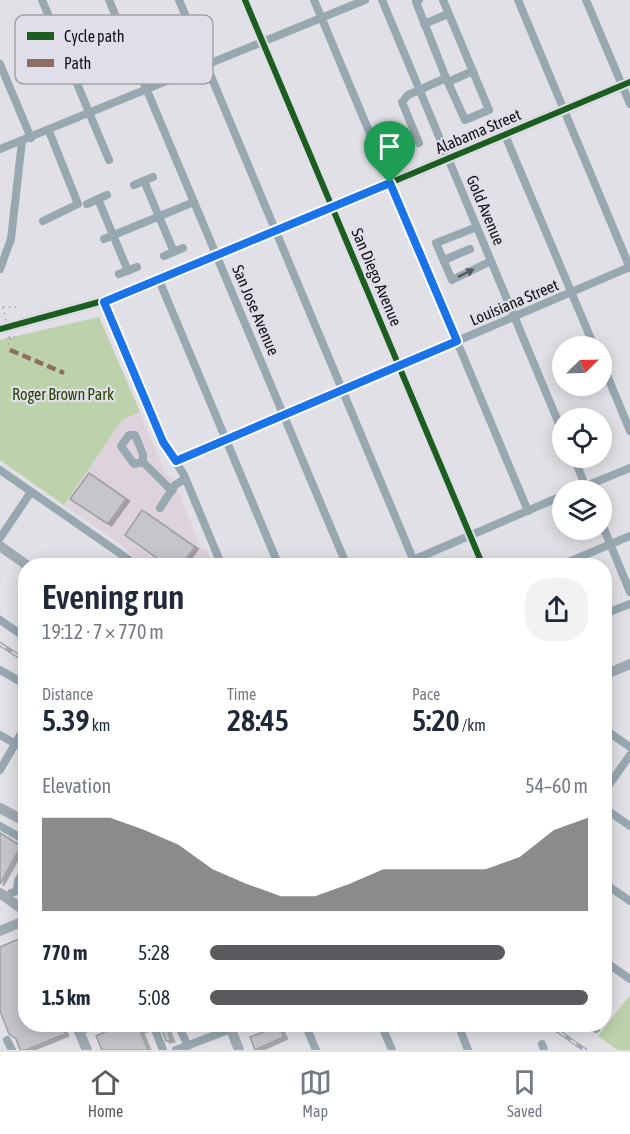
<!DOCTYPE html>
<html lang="en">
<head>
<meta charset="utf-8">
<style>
	:root { --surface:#fff; --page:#f2f2f3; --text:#1f2937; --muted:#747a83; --line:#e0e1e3; --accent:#5b5b5f }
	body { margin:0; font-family:"Asap Condensed",sans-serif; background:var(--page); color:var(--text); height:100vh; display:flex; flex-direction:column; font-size:22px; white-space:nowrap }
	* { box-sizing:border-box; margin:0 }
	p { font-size:20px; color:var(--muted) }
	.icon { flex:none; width:33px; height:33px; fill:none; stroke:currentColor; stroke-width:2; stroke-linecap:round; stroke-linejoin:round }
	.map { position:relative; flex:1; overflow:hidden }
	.panel { position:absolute; left:18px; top:558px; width:594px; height:474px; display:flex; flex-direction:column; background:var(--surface); border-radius:24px; box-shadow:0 3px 15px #0003 }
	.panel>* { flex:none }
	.needle { width:39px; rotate:67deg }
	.tools { position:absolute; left:552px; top:336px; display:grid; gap:12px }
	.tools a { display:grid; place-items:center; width:60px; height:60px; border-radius:50%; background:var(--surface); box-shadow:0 3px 15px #0003; font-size:30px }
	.pin { position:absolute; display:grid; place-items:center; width:51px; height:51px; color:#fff; margin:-62px -26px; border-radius:50% 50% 50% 0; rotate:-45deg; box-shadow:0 0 6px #0007 }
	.pin .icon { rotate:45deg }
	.round { display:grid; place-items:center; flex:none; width:63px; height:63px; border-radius:24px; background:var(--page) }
	.summary { display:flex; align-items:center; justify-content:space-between; height:102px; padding:0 24px }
	h1 { font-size:33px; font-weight:600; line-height:45px }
	.stats { display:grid; grid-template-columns:repeat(3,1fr); gap:9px; height:102px; padding:6px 24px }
	.stats div { display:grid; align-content:center }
	.stats b { font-size:30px; font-weight:600 }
	.stats small { font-size:16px; font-weight:400 }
	.stats p { font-size:16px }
	.chart { height:168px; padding:12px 24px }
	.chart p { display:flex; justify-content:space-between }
	.chart svg { width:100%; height:108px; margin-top:6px; fill:var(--accent); opacity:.7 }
	ul { padding:0 24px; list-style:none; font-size:20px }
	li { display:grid; grid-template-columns:96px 72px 1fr; align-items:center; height:45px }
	li i { height:15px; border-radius:8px; background:var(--accent) }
	.tabs { display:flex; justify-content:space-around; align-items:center; height:84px; border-top:2px solid var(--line); background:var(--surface); font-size:16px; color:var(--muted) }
	.tabs a { display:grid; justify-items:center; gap:3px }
	.tabs .current { color:var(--accent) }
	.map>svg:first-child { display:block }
</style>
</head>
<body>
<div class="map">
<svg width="630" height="1050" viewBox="0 0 630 1050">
	<defs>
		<filter id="shadow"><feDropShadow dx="3.5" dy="2" stdDeviation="0" flood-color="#0004"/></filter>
	</defs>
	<rect width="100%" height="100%" fill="#e1e0e6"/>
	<!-- education -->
	<path fill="#ded3dd" d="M140,412L165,473L173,478L202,550L206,549L213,565H143L120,544L64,505L122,420Z"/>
	<!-- green -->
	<g fill="#bdd1ab">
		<path d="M99,317L140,412L122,420L64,505L0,460V340Z"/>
		<path d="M630,995V1050H618L598,1036Z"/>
	</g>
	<!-- building -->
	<g fill="#c6c5ca" stroke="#9f9ea2" stroke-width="1.5" filter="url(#shadow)">
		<path d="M89,473L126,499L108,524L70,499Z"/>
		<path d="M142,510L195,547L181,566H168L125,535Z"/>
		<path d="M0,833L21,846L0,884Z"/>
		<path d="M21,938L26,939V1024H62L65,1034L26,1050H20L16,1039L9,1034L0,1011V947Z"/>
		<path d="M122,1024H147L148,1028L140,1031L148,1050H102L96,1036Z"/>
		<path d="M160,1024H165L171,1040L166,1041Z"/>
		<path d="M279,1026L284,1037L255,1050L250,1037Z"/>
	</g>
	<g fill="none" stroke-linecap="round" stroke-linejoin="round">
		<!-- path -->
		<g stroke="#9ea7af" stroke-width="1.5" stroke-dasharray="1.5 4.5" stroke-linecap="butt">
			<path d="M3,307H16"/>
			<path d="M10,340L15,337L8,338L10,350"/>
		</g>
		<!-- minor -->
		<g stroke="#98a8b1" stroke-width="8">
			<path d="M42,0L109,160"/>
			<path d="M109,0L347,566"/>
			<path d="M179,0L413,559"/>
			<path d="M245,0L483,566"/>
			<path d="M314,0L528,511"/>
			<path d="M382,0L562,431"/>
			<path d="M419,0L416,2L446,78"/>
			<path d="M518,0L630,268"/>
			<path d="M586,0L630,104"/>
			<path d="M424,24L448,14"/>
			<path d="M0,64L31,138"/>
			<path d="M448,82L473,71"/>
			<path d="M505,135L594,346"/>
			<path d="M419,143L402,102L408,95L446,78L465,120L489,110L443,0"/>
			<path d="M0,149L365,0"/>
			<path d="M144,181L174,252"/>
			<path d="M134,185L153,177"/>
			<path d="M98,199L128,271"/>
			<path d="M87,204L107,195"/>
			<path d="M43,221L78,204L49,131"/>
			<path d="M477,227L436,243L452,280L491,261"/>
			<path d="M104,239L194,202"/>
			<path d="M164,256L183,248"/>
			<path d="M444,260L470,249"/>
			<path d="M0,269L11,239L22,141"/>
			<path d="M119,274L137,267"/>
			<path d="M159,280L279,566"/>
			<path d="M104,302L163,442L184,475L222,566"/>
			<path d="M602,363L630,431"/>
			<path d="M574,458L587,490"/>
			<path d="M176,461L630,267"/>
			<path d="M143,462L134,464L121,446L129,435H135L143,454V462L172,491"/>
			<path d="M0,470L138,566"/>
			<path d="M576,490L630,468"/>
			<path d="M160,508L175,485L185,479"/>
			<path d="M602,524L630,592"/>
			<path d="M0,538L31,492"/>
			<path d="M399,566L562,496"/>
			<path d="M559,566L630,536"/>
			<path d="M604,614L630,604"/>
			<path d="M0,620L26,638"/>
			<path d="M0,670L26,685"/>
			<path d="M604,729L630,747"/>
			<path d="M0,735L26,750"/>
			<path d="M0,770L26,725"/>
			<path d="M604,792L630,755"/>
			<path d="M604,808L630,826"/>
			<path d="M0,826L26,841"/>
			<path d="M604,883L630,901"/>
			<path d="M11,893L17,891L18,881L26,867"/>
			<path d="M604,961L630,979"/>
			<path d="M153,1024L163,1050"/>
			<path d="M184,1024L179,1027L188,1046"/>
			<path d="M305,1024L316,1050"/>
			<path d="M381,1024L392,1050"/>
			<path d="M458,1024L468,1050"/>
			<path d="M589,1024L596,1029"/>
			<path d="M79,1032L96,1024"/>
			<path d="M7,1040L12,1050"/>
			<path d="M542,1044L544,1050"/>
			<path d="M176,1050L244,1024"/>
		</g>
		<!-- major -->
		<g stroke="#a0aab3" stroke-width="10">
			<path d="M0,329L121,296L630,82"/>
			<path d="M0,546L28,566"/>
			<path d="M604,675L630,664"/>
			<path d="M0,808L26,822"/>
			<path d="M0,893L26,912"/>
			<path d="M0,931L26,920"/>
			<path d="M76,1024L87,1050"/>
			<path d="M229,1024L239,1050"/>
		</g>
		<!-- rail casing -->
		<g stroke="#a3aab0" stroke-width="4.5">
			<g id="rail">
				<path d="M0,644L26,661"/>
				<path d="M548,1024L585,1050"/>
			</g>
		</g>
		<!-- rail -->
		<use href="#rail" stroke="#e0dee8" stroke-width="2" stroke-dasharray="7" stroke-linecap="butt"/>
		<!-- path-bridge -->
		<path stroke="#9ea7af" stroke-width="1.5" stroke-dasharray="1.5 4.5" stroke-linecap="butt" d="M3,307L10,340"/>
		<!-- quiet -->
		<path stroke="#8d6e63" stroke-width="4.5" stroke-dasharray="9 4.5" stroke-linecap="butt" d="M10,350L64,373"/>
		<!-- cycleway casing -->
		<g stroke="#e0dee8" stroke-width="10">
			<g id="cycleway">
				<path d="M245,0L483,566"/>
				<path d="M0,329L121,296L630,82"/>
			</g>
		</g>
		<!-- cycleway -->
		<use href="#cycleway" stroke="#1b5e20" stroke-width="6"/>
	</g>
	<!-- one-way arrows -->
	<defs><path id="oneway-solid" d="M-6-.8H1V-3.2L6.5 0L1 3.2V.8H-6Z" transform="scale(1.5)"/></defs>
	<use fill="#565e64" href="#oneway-solid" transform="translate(466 273) rotate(-26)"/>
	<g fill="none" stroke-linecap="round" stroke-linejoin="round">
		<!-- route casing -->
		<g stroke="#fff" stroke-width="12">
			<path id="route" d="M390,183L457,341L176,461L163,442L104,302Z"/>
		</g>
		<!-- route -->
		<use href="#route" stroke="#1a73e8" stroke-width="8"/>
	</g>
	<g text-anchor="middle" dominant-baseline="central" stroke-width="4.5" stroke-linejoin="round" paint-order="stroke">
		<!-- street labels -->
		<g font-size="16" fill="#131316" stroke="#e0dee8">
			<text transform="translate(478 131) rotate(-23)">Alabama Street</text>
			<text transform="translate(486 210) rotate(67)">Gold Avenue</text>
			<text transform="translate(377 277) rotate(67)">San Diego Avenue</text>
			<text transform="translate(514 302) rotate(-23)">Louisiana Street</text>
			<text transform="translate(256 310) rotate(67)">San Jose Avenue</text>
		</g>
		<!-- park labels -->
		<g font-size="16" fill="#2a4405" stroke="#e0dee8">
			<text x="63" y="394">Roger Brown Park</text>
		</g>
	</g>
	<!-- legend -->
	<rect x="15" y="15" width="198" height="69" rx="9" fill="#e0dee8" stroke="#a2a1a9" stroke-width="1.5"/>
	<rect x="27" y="32" width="27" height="8" fill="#1b5e20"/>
	<rect x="27" y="59" width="27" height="8" fill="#8d6e63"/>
	<g font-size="16" fill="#131316">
		<text x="64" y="42">Cycle path</text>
		<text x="64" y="69">Path</text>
	</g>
</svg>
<div class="tools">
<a><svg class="needle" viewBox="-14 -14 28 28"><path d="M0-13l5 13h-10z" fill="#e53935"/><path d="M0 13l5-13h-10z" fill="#747a83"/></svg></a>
<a><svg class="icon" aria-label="locate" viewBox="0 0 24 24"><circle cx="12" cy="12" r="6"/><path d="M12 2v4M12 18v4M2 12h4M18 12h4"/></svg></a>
<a><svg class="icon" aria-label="layers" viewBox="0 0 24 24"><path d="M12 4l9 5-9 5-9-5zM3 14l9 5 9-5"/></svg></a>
</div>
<div class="pin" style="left:390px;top:183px;background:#1e9e55"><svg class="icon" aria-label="arrive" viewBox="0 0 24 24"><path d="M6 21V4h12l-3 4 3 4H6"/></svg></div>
<section class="panel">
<div class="summary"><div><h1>Evening run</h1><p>19:12 · 7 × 770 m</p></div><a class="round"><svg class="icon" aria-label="share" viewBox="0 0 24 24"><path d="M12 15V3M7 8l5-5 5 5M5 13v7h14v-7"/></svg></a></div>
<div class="stats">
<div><p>Distance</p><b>5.39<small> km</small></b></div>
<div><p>Time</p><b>28:45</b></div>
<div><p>Pace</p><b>5:20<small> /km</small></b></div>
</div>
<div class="chart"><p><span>Elevation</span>54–60 m</p>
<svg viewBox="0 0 160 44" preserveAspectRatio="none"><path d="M0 44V6L10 6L20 6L30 11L40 17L50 27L60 33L70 38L80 38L90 33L100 27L110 27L120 27L130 27L140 22L150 11L160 6V44z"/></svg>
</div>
<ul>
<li><b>770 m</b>5:28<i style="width:78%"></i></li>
<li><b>1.5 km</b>5:08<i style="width:100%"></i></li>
</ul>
</section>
</div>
<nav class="tabs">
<a class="current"><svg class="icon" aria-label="home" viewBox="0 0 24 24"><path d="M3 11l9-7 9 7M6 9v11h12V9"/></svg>Home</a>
<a><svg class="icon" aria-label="map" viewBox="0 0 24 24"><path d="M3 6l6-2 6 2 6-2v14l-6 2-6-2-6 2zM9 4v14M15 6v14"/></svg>Map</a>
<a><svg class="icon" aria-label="saved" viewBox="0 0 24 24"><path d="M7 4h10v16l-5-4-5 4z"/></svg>Saved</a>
</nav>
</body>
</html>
